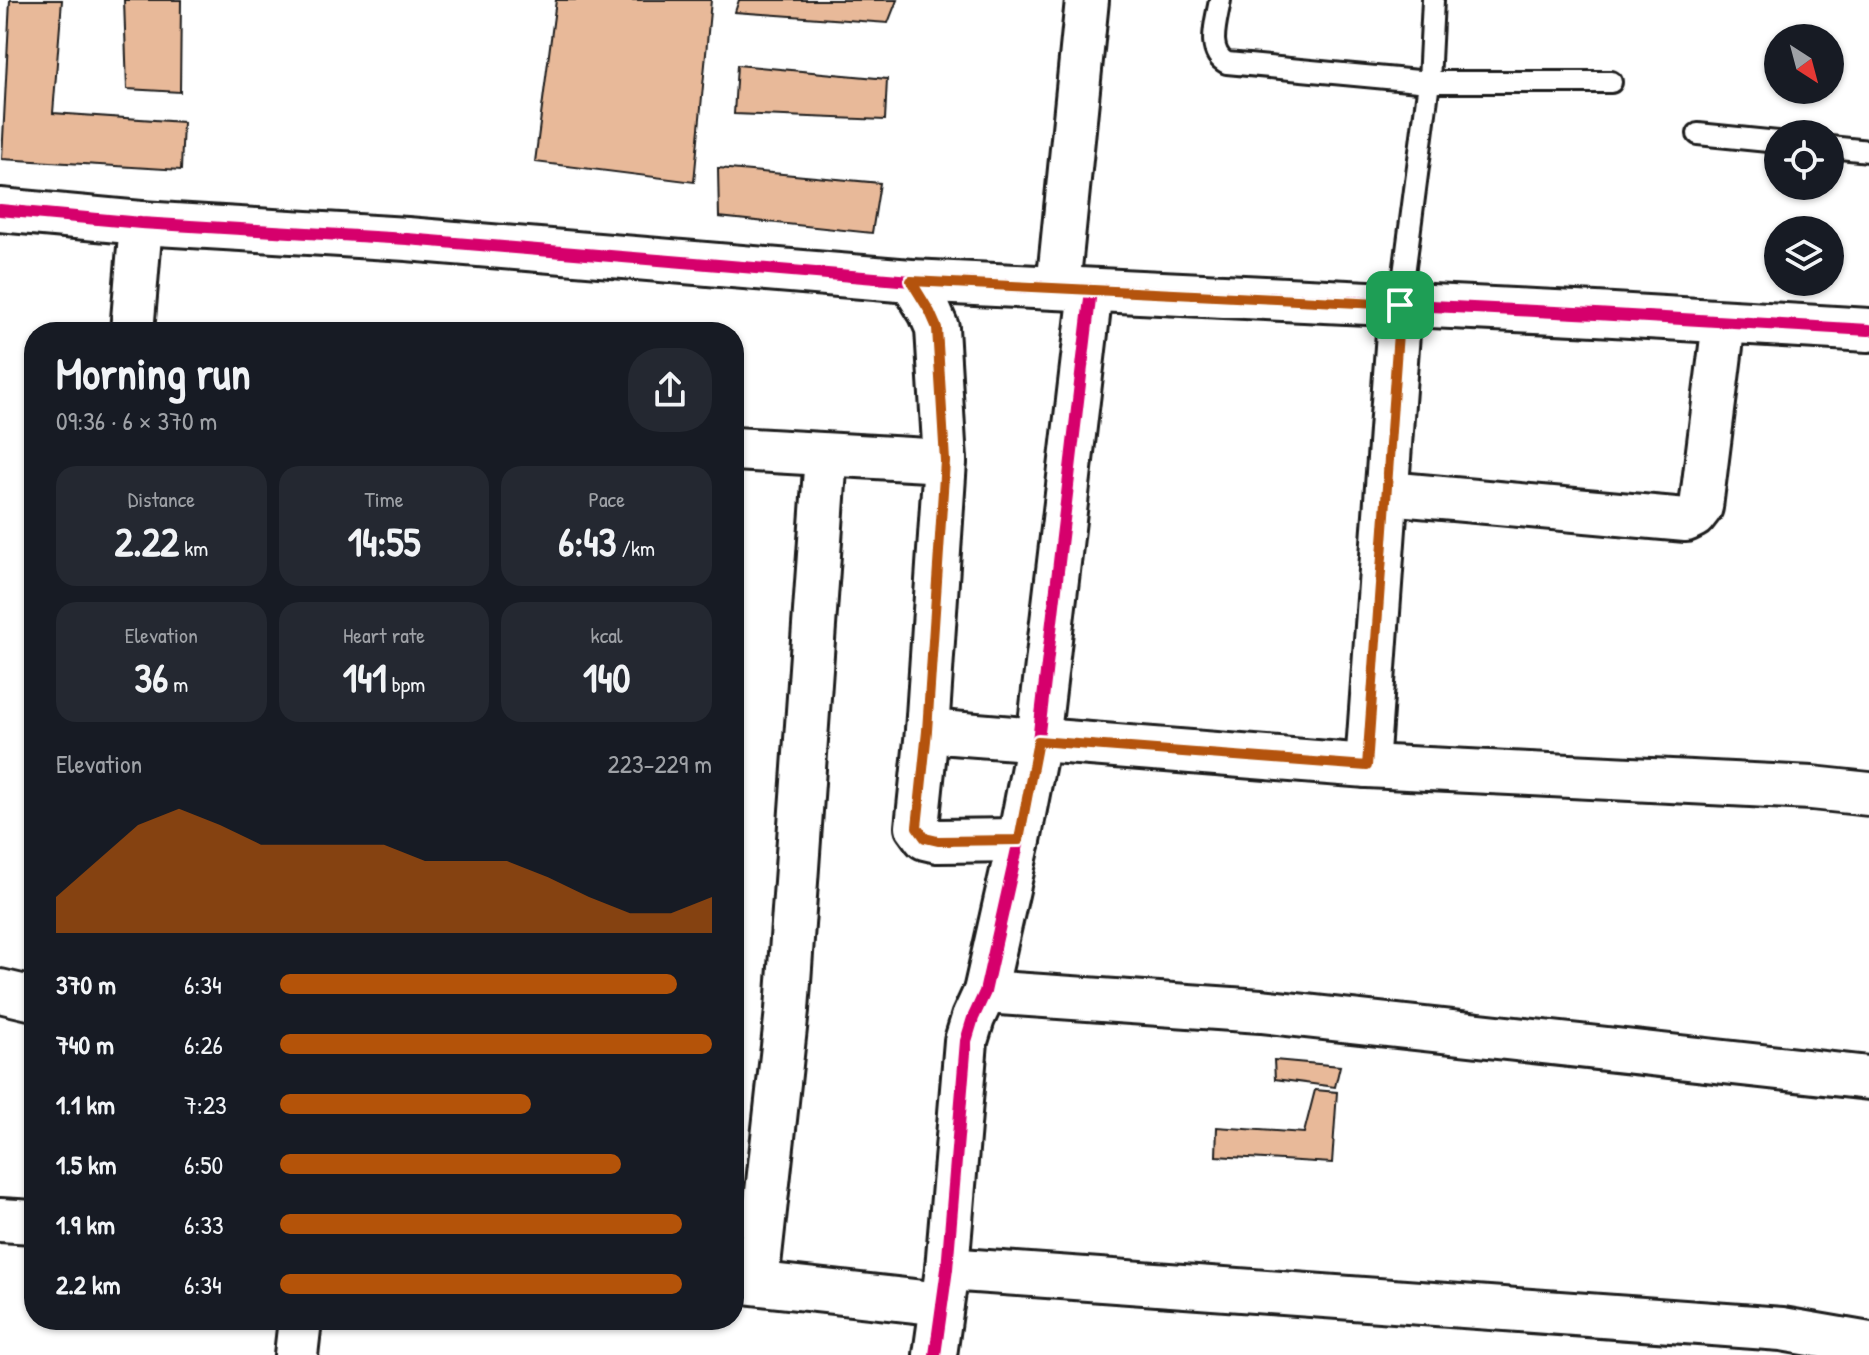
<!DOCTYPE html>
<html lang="en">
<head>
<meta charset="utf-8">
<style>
	:root { --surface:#171b24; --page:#242831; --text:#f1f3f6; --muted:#9ea1a6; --accent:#b45309 }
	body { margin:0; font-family:"Patrick Hand",sans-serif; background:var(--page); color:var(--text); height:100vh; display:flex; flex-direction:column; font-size:30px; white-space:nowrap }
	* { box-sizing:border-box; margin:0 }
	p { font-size:26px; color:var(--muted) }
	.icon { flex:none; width:44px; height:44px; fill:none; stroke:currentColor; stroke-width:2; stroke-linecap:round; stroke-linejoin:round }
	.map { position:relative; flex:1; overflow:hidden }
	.details { position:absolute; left:24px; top:322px; width:720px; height:1008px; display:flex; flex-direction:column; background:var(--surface); border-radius:32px; box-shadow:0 2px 6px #0004 }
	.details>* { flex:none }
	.needle { width:52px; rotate:144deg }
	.tools { position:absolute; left:1764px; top:24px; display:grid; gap:16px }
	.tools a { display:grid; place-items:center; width:80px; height:80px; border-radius:50%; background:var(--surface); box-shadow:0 2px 6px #0004; font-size:40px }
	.pin { position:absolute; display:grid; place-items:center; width:68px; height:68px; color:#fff; margin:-34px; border-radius:16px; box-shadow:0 4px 12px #0006 }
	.round { display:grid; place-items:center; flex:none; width:84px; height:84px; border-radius:32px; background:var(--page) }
	.overview { display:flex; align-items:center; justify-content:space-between; height:136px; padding:0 32px }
	h1 { font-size:44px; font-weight:800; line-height:60px }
	.metrics { display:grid; grid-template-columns:repeat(3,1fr); gap:12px; height:136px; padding:8px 32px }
	.metrics div { display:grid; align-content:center; border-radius:20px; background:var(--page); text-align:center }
	.metrics b { font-size:40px; font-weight:800 }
	.metrics small { font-size:22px; font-weight:400 }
	.metrics p { font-size:22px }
	.chart { height:224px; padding:16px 32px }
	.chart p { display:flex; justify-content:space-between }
	.chart svg { width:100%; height:144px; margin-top:8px; fill:var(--accent); opacity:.7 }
	ul { padding:0 32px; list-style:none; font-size:26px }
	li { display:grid; grid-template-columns:128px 96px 1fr; align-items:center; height:60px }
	li i { height:20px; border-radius:10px; background:var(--accent) }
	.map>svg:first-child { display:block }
</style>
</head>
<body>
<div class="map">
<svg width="1869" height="1355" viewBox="0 0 1869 1355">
	<rect width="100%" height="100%" fill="#fff"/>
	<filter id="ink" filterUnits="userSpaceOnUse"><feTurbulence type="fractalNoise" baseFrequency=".0125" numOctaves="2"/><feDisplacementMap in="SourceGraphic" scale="16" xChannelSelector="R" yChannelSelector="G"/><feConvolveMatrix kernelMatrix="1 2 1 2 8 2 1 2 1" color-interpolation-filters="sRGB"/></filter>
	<g filter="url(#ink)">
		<!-- building -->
		<g fill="#e8b999" stroke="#1c1c1c" stroke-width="2">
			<path d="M10,0H62L53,113L183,122L181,170L2,159Z"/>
			<path d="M124,0H181L180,92L127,89Z"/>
			<path d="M556,0H711L694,182L535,162Z"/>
			<path d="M739,0H897L888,23L735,12Z"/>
			<path d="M737,65L887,79L885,120L734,114Z"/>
			<path d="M718,168L880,183L872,233L719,217Z"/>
			<path d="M1274,1060L1340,1066L1335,1087L1275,1079Z"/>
			<path d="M1315,1090L1337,1092L1332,1163L1216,1156L1217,1127L1304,1133Z"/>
		</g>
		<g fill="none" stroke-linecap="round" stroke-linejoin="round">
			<!-- service casing -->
			<g stroke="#1c1c1c" stroke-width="26">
				<g id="service">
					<path d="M1220,0C1217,20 1205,52 1227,63L1429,82H1611"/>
					<path d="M1698,134L1778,142"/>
					<path d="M1830,147L1869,151"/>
					<path d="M1400,305L1429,82L1433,0"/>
				</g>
			</g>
			<!-- minor casing -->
			<g stroke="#1c1c1c" stroke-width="48">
				<g id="minor">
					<path d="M0,210L141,223L407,239L911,281L1596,314L1869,330"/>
					<path d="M911,281L930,312L937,328L945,461L927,731L917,827L925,838L938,841L1019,840"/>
					<path d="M1058,288L1087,0"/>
					<path d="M132,332L141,223"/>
					<path d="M734,449L945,461"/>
					<path d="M1387,493L1686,520L1694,516L1701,507L1724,322"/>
					<path d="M927,731L1367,766L1812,788L1869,794"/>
					<path d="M1367,766L1400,305"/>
					<path d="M0,991L34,999"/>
					<path d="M985,992L1261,1011L1869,1078"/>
					<path d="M0,1220L34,1222"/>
					<path d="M947,1269L1782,1329L1869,1344"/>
					<path d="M734,1281L942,1304"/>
					<path d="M757,1283L787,1010L826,455"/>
					<path d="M296,1355L300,1320"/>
					<path d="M935,1355L947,1269L966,1041L973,1018L985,992L1019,840L1038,741L1091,290"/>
				</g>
			</g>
			<!-- service -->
			<use href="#service" stroke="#fff" stroke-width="20"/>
			<!-- minor -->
			<use href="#minor" stroke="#fff" stroke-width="42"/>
			<!-- cycleway casing -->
			<g stroke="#fff" stroke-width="17">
				<g id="cycleway">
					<path d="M0,210L141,223L407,239L911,281L1596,314L1869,330"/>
					<path d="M935,1355L947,1269L966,1041L973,1018L985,992L1019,840L1038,741L1091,290"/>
				</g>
			</g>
			<!-- cycleway -->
			<use href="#cycleway" stroke="#d6006c" stroke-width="12"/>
		</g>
	</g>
	<g fill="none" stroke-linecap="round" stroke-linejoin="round" filter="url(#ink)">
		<!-- route casing -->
		<g stroke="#fff" stroke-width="16">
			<path id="route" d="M911,281L1400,305L1367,766L1038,741L1019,840L938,841L925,838L917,827L927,731L945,461L937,328L930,312Z"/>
		</g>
		<!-- route -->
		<use href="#route" stroke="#b45309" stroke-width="10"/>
	</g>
</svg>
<div class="tools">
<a><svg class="needle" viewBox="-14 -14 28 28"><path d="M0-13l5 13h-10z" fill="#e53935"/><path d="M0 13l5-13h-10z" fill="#9ea1a6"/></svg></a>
<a><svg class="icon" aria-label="locate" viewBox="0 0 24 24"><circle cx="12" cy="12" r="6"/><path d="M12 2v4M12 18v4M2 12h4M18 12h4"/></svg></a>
<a><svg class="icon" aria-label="layers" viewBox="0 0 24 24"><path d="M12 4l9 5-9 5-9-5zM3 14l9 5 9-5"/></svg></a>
</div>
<div class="pin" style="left:1400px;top:305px;background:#1e9e55"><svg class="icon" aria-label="arrive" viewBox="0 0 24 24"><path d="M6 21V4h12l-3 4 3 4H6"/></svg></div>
<section class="details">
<div class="overview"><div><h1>Morning run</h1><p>09:36 · 6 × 370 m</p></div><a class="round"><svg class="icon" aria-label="share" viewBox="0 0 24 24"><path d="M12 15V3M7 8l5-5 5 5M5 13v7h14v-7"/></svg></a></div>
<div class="metrics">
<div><p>Distance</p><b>2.22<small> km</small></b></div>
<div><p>Time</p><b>14:55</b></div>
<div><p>Pace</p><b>6:43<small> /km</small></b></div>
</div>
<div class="metrics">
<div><p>Elevation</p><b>36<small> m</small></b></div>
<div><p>Heart rate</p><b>141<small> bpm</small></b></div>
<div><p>kcal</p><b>140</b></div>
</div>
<div class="chart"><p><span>Elevation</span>223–229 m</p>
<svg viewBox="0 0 160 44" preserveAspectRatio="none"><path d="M0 44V33L10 22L20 11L30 6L40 11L50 17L60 17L70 17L80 17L90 22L100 22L110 22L120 27L130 33L140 38L150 38L160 33V44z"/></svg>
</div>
<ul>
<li><b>370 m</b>6:34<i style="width:92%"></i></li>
<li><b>740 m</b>6:26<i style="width:100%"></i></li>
<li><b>1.1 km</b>7:23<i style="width:58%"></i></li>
<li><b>1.5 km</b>6:50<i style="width:79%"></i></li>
<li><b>1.9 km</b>6:33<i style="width:93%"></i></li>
<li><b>2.2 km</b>6:34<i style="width:93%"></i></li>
</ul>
</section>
</div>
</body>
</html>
